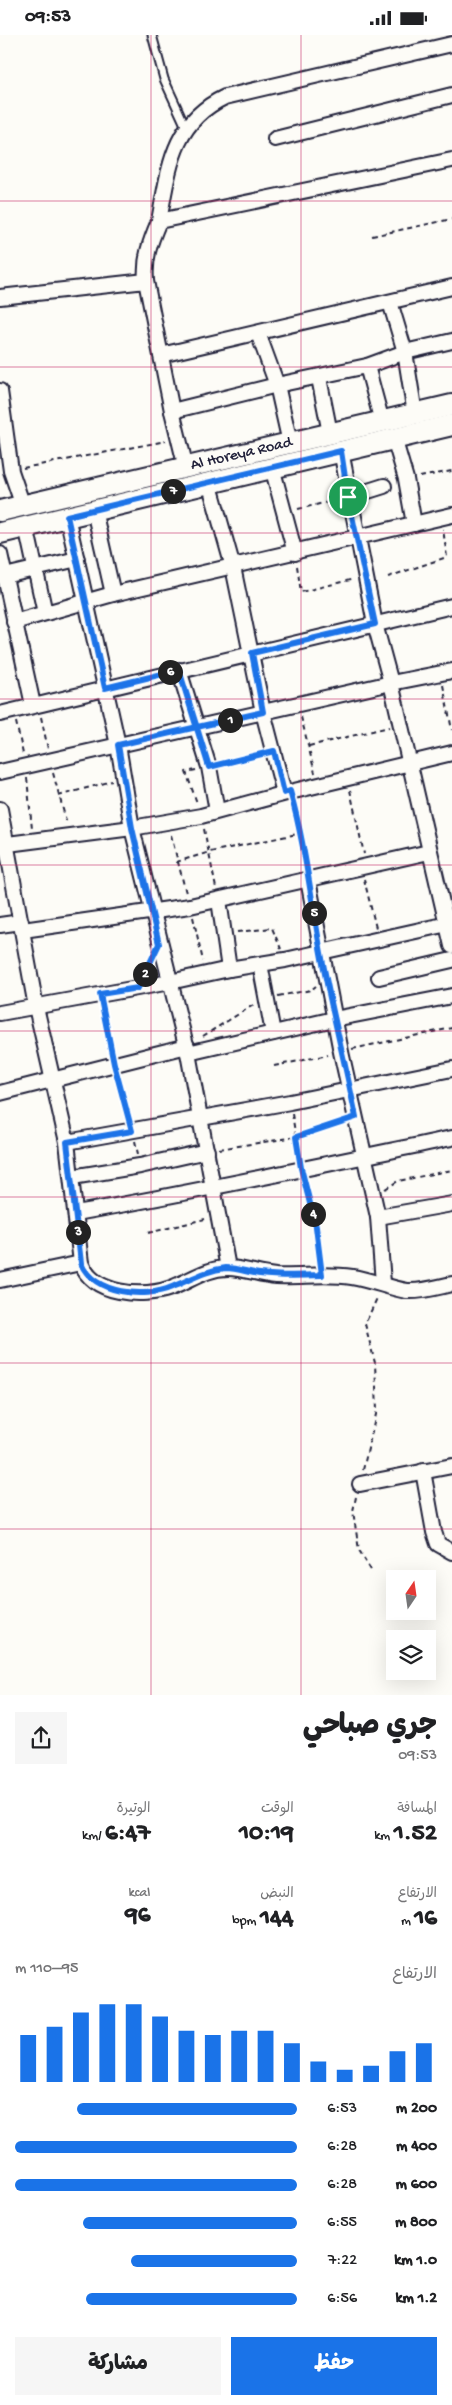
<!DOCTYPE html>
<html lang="ar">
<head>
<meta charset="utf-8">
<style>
	:root { --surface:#fff; --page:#f6f6f6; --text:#202124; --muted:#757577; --accent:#1a73e8 }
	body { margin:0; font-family:"Gochi Hand","Playpen Sans Arabic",sans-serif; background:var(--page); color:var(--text); direction:rtl; height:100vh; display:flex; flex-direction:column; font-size:19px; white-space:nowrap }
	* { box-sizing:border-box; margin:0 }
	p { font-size:16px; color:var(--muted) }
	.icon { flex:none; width:28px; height:28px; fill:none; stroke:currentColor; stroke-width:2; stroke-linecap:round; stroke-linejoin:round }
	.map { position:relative; height:1660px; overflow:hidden; direction:ltr }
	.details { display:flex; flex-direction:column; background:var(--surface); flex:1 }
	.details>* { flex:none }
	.needle { width:32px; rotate:13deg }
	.controls { position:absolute; left:386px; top:1535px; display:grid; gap:10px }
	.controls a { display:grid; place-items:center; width:50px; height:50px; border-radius:0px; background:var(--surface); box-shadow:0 5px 20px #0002; font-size:25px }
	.pin { position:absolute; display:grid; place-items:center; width:42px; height:42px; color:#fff; margin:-21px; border:2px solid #fff; border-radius:50%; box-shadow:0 1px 5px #0007 }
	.km { position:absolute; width:25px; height:25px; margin:-12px; border-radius:50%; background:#222; color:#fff; font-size:14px; line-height:25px; text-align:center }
	.round { display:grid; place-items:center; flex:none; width:52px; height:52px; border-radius:0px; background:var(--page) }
	.headline { display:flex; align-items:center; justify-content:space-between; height:85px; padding:0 15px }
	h1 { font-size:28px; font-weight:800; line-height:38px }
	.stats { display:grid; grid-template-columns:repeat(3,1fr); gap:8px; height:85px; padding:5px 15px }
	.stats div { display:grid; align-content:center }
	.stats b { font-size:25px; font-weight:800 }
	.stats small { font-size:14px; font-weight:400 }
	.stats p { font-size:14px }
	.chart { height:140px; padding:10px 15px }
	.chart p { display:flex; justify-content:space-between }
	.chart svg { width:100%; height:90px; margin-top:5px; stroke:var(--accent); stroke-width:6 }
	.cta { display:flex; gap:10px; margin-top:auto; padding:10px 15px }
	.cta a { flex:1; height:58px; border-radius:0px; background:var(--accent); color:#fff; font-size:20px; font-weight:800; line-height:58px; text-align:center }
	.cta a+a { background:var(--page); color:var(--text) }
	ul { padding:0 15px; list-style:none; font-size:16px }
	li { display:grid; grid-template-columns:80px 60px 1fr; align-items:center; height:38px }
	li i { height:12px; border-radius:6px; background:var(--accent) }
	.status { display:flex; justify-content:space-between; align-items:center; height:35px; padding:0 25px; background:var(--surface); direction:ltr }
	.status svg { height:14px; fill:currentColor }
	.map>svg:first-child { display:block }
</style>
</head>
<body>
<div class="status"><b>09:53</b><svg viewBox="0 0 49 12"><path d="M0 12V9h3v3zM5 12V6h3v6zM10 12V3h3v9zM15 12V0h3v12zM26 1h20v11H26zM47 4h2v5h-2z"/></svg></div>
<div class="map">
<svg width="452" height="1660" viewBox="0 0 452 1660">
	<rect width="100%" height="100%" fill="#fdfcf7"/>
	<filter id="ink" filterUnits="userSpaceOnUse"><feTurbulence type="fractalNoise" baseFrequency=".02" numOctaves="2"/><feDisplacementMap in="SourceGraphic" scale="10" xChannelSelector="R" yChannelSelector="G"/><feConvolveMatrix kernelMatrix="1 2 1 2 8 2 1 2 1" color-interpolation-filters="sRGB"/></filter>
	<g filter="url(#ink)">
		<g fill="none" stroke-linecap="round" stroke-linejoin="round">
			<!-- lane casing -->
			<g stroke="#22223b" stroke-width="11">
				<path id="lane" d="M152,0L164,44L186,92"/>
			</g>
			<!-- street casing -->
			<g stroke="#22223b" stroke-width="18">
				<g id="street">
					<path d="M275,104L452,60"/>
					<path d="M159,186C169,134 172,87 225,62L452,9"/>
					<path d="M0,262L146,246"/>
					<path d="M390,267L405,317L415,379"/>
					<path d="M258,298L277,350L290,408"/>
					<path d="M161,320L452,252"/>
					<path d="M367,331L382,387"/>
					<path d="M319,343L330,398"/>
					<path d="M0,356L11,436L23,471"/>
					<path d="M172,376L277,350L367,331L405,317L452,306"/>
					<path d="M394,403L406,444L414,489"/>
					<path d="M341,416L375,589L391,648L452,911"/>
					<path d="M272,432L295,518"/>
					<path d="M186,433L172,376L146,246C144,223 150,207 159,186L452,125"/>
					<path d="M209,447L233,532L263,677L284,758"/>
					<path d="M349,462L384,451"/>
					<path d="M94,475L113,559"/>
					<path d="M67,481L118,710L132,793L188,1018L228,1233"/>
					<path d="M26,491L45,578"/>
					<path d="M0,519L33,670"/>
					<path d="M5,541L77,524"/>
					<path d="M14,587L113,559L452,480"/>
					<path d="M179,635L209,732L217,776"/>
					<path d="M0,679L452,571"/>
					<path d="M0,737L391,648L452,636"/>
					<path d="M0,774L36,972L67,1107L81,1228C93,1260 142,1263 171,1253C190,1246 206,1233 228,1233C244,1233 260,1240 276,1241C302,1242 327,1238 352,1242C371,1245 389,1253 407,1256C422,1257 438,1252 452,1249"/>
					<path d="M0,810L132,793L201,781L290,757L452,718"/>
					<path d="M308,845L341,1017L378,1182L383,1248"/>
					<path d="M219,865L229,934"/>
					<path d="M0,890L21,887"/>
					<path d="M23,895L190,871L429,817"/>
					<path d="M260,929L273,998"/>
					<path d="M379,942L452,925"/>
					<path d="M0,978L170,947L229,934L285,925L452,888"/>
					<path d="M188,1018L334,984L452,961"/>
					<path d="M0,1058L187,1011"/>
					<path d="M67,1107L290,1067L452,1034"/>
					<path d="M72,1142L140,1131L207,1116"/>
					<path d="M76,1178C202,1156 327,1129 452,1103"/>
					<path d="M378,1182L452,1169"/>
					<path d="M0,1245L81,1228"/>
					<path d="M423,1436L434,1497L438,1509L452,1517"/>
					<path d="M360,1449L452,1431"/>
				</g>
			</g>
			<!-- secondary casing -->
			<g stroke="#22223b" stroke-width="24">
				<g id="secondary">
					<path id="s1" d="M0,476L452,370"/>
					<path d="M0,498L452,390"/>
				</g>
			</g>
			<!-- path -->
			<g stroke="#22223b" stroke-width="2" stroke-dasharray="5 4" stroke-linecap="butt">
				<path d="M372,201L452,184"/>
				<path d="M23,433L166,406"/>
				<path d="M420,442L452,436"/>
				<path d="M298,474L337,465"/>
				<path d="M297,531L301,557L354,544"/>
				<path d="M388,542L447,522L443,494"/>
				<path d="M443,650L452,695"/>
				<path d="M41,682L48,714"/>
				<path d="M301,682L315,738"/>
				<path d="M16,687L23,719"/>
				<path d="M309,711L389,692"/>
				<path d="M220,729L262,719"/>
				<path d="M196,735L186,737L197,768"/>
				<path d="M53,738L67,789"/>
				<path d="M27,743L32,794"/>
				<path d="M350,755L364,819"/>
				<path d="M58,761L112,746"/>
				<path d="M294,769L302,798L306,833"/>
				<path d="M204,794L216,853"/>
				<path d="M171,800L186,858"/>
				<path d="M176,827L210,817L302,798"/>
				<path d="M364,844L376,893"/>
				<path d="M193,882L203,926"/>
				<path d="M237,897L272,893L281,914"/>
				<path d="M145,938L152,924"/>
				<path d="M278,961L311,955L316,951"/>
				<path d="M103,973L112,1017"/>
				<path d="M203,1001L255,969"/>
				<path d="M352,1014L452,993"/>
				<path d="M274,1031L328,1020"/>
				<path d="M118,1041L129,1082"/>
				<path d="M292,1079L299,1121"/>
				<path d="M135,1106L138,1119"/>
				<path d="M219,1114L296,1102L344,1086"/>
				<path d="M304,1146L316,1192L320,1227"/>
				<path d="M385,1154L398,1146L452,1135"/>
				<path d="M148,1198L205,1184"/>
				<path d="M363,1435L377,1375L375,1328L365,1289L378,1261"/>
				<path d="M356,1462L353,1476L359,1515L371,1535"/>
			</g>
			<!-- lane -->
			<use href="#lane" stroke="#fdfcf7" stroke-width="7"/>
			<!-- street -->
			<use href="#street" stroke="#fdfcf7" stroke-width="14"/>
			<!-- secondary -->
			<use href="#secondary" stroke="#fdfcf7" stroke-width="20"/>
		</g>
	</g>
	<g fill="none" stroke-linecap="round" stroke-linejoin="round" filter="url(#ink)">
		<!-- route casing -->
		<g stroke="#fff" stroke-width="10">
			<path id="route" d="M348,462L375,589L252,618L263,677L118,710L132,793L159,909L138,953L100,959L114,1029L132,1096L67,1107L81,1228C93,1259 145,1264 172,1252C190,1245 206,1235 226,1233C237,1233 250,1238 260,1239C281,1242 301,1241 322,1240L316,1192L301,1133L296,1102L356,1082C345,1027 331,973 321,918C311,864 305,809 290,756L284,758L274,716L209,732L179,635L105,653L67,481L341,416L348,462"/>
		</g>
		<!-- route -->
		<use href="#route" stroke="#1a73e8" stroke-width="6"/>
	</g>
	<!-- grid -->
	<path fill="none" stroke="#c2185b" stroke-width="1" stroke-opacity="0.55" d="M151,0V1660M301,0V1660M0,166H452M0,332H452M0,498H452M0,664H452M0,830H452M0,996H452M0,1162H452M0,1328H452M0,1494H452"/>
	<g text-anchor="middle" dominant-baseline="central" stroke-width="5" stroke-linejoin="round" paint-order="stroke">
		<!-- street labels -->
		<g font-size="16" fill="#22223b" stroke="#fdfcf7">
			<text stroke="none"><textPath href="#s1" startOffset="248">Al Horeya Road</textPath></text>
		</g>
	</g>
</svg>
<div class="controls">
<a><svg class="needle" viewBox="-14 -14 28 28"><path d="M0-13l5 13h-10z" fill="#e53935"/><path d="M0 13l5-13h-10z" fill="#757577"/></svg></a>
<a><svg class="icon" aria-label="layers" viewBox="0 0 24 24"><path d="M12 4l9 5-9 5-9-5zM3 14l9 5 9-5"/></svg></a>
</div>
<div class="pin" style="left:348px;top:462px;background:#1e9e55"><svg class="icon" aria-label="arrive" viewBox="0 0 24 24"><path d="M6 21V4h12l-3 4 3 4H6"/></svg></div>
<b class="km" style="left:230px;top:685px">1</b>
<b class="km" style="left:145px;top:939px">2</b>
<b class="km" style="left:78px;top:1197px">3</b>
<b class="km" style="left:313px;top:1179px">4</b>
<b class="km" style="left:314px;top:878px">5</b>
<b class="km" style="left:170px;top:637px">6</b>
<b class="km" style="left:173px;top:456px">7</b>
</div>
<section class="details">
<div class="headline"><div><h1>جري صباحي</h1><p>09:53</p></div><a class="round"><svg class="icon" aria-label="share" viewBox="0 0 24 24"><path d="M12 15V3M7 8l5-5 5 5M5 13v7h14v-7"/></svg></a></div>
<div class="stats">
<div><p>المسافة</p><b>1.52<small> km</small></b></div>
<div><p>الوقت</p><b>10:19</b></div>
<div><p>الوتيرة</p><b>6:47<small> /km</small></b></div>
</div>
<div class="stats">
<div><p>الارتفاع</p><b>16<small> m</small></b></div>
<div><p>النبض</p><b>144<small> bpm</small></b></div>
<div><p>kcal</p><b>96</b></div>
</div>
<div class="chart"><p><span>الارتفاع</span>95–110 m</p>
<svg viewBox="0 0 160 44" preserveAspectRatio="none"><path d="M5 44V21M15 44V17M25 44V10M35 44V6M45 44V6M55 44V12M65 44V19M75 44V21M85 44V19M95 44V19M105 44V25M115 44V34M125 44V38M135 44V36M145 44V29M155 44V25"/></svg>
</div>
<ul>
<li><b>200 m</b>6:53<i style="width:78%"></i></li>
<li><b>400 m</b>6:28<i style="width:100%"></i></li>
<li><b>600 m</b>6:28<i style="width:100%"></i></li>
<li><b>800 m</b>6:55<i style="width:76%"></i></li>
<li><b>1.0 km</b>7:22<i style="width:59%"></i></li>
<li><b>1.2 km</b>6:56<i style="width:75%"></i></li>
</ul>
<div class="cta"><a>حفظ</a><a>مشاركة</a></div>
</section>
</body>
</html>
